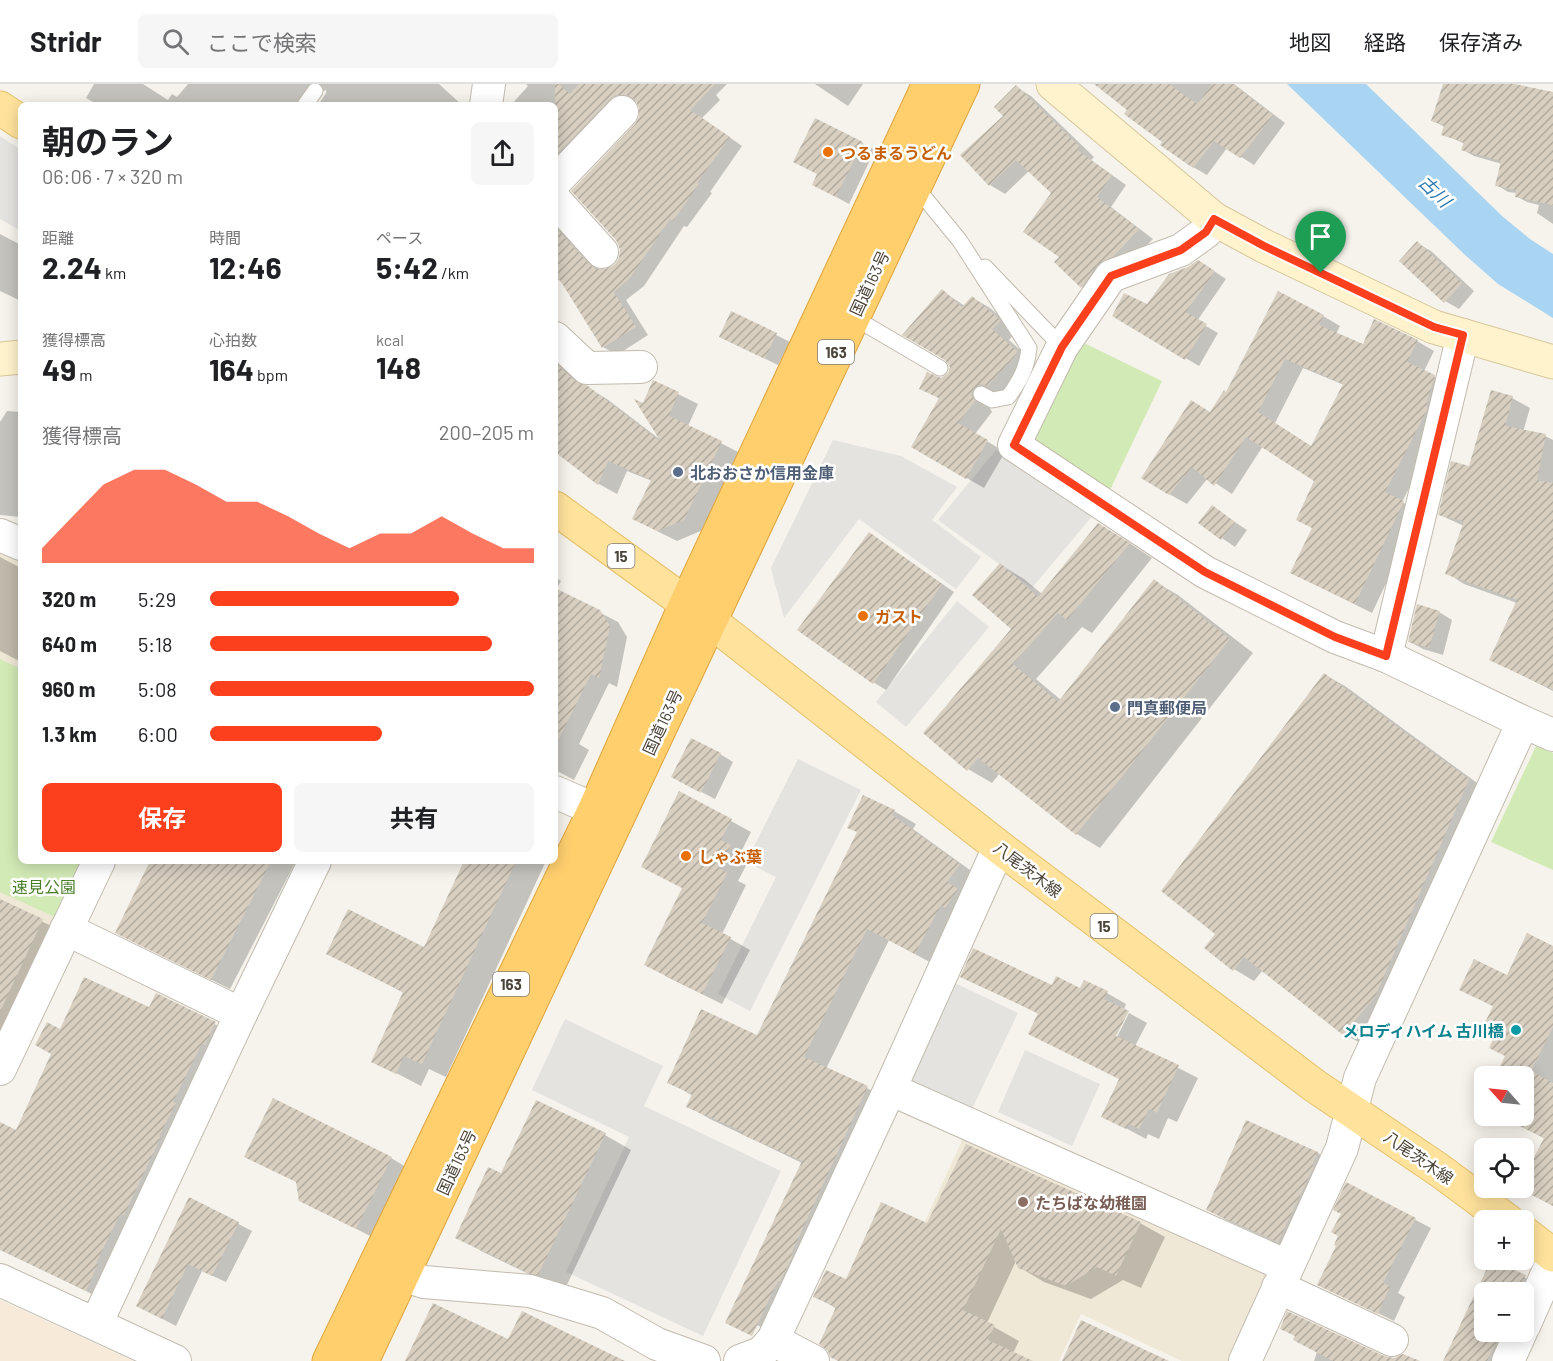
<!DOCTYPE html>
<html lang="ja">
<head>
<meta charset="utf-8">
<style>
	:root { --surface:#fff; --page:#f6f6f6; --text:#202124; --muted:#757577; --line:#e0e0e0; --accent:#fc3f1d }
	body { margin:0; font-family:Barlow,"Noto Sans JP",sans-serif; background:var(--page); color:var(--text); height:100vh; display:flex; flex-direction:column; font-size:22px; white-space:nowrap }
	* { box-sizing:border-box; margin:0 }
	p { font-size:20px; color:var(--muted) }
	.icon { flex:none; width:33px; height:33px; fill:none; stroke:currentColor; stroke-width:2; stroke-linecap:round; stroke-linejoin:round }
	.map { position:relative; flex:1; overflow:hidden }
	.drawer { position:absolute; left:18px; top:18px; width:540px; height:762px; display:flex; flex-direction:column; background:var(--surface); border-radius:9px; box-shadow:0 3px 15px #0003 }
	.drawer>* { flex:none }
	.needle { width:39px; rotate:297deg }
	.fabs { position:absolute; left:1474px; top:982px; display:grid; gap:12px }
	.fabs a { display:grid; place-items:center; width:60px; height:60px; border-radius:9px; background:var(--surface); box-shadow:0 3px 15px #0003; font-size:30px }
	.pin { position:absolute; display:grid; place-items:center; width:51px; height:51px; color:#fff; margin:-62px -26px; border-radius:50% 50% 50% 0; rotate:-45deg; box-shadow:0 0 6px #0007 }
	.pin .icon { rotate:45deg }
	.round { display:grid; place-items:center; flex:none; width:63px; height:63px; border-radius:9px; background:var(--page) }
	.headline { display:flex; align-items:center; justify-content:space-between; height:102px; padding:0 24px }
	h1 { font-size:33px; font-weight:700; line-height:45px }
	.stats { display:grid; grid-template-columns:repeat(3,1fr); gap:9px; height:102px; padding:6px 24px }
	.stats div { display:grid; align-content:center }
	.stats b { font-size:30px; font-weight:700 }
	.stats small { font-size:16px; font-weight:400 }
	.stats p { font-size:16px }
	.chart { height:168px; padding:12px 24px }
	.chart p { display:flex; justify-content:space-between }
	.chart svg { width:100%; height:108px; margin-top:6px; fill:var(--accent); opacity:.7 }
	.primary-button { display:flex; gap:12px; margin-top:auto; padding:12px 24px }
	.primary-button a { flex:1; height:69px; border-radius:9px; background:var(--accent); color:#fff; font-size:24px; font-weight:700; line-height:69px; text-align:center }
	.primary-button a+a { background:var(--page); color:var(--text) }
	ul { padding:0 24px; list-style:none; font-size:20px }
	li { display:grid; grid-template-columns:96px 72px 1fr; align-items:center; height:45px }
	li i { height:15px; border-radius:8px; background:var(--accent) }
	header { display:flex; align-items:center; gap:36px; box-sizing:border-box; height:84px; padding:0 30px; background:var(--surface); border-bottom:2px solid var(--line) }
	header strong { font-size:28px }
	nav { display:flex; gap:33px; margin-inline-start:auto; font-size:21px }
	.search { width:420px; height:54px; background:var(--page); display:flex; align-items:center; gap:15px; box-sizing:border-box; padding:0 21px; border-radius:9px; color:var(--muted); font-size:22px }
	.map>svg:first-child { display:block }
</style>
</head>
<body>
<header>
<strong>Stridr</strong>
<div class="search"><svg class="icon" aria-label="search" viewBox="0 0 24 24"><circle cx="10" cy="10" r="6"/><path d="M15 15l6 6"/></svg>ここで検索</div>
<nav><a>地図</a><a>経路</a><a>保存済み</a></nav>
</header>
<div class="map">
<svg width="1553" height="1277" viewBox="0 0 1553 1277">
	<defs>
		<pattern id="building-hatch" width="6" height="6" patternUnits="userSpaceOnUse" patternTransform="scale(1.5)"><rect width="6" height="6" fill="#d8cfc1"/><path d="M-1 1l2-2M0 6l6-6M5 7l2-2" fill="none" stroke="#b1aa9e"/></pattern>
	</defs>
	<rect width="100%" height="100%" fill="#f6f3ec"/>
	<!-- commercial -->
	<path fill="#f7ead8" d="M0,1216L133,1277H0Z"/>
	<!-- education -->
	<g fill="#efe8d6">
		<path d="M0,466L21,475V777H89L0,961Z"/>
		<path d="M964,1052L1261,1183L1268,1197L1231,1277H1182L1081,1230L1059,1277H861Z"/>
	</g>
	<!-- green -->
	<g fill="#d2eab5">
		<path d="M1080,257L1162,297L1110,406L1028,354Z"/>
		<path d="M0,575L21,585V777H82L55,833L0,808Z"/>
		<path d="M1536,662L1553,669V786L1491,758Z"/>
	</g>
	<!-- parking -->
	<g fill="#e5e3e0">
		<path d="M0,52L21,66V147L0,135Z"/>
		<path d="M833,356L901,372L957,403L932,436L981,473L956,505L859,435L784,534L771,484Z"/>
		<path d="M996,366L1094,430L1032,504L938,436Z"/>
		<path d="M957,517L989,543L906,643L876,618Z"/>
		<path d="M798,675L861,706L750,927L718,910L776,793L746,778Z"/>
		<path d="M955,899L1018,929L970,1029L907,1000Z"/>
		<path d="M565,935L663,982L644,1022L781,1087L703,1252L566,1188L629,1053L532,1006Z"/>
		<path d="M1025,966L1100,1000L1072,1062L998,1028Z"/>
	</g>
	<!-- water -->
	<path fill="#a9d4f2" d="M1287,0H1366L1502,132L1530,155L1553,170V234L1498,200L1464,170Z"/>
	<!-- shadow -->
	<g fill="#0003" fill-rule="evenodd">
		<path d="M94,0H143L168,16L172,10L177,13L188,0H439L461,20L318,21L326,9V6L321,8L313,21H98L86,14Z"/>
		<path d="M526,0H727L716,11L720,16L702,34L742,62L710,108L712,109L687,143L684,142L644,202L626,216L648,251L617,271L603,263L566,202L555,193V137L600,187L615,183L621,173L637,41L641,32L638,17L631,18L555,94V21H511L528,2Z"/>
		<path d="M815,0H863L848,22Z"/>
		<path d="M1097,0H1234L1285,39L1254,81L1227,64L1207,91L1186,79L1162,61L1164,58L1129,26Z"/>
		<path d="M1445,0H1508L1553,10V140L1537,129L1539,121L1527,118L1516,112L1517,109L1508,108L1497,101L1502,80L1474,72L1463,66L1465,60L1443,50L1445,43L1433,37Z"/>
		<path d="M1016,3L1031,12L1094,73L1091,76L1126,101L1111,123L1153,155L1097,211L1082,203L1061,173L1053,109L1029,87L1005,110L990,101L1005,32Z"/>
		<path d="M862,59L875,66L849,120L814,101L819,90Z"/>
		<path d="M0,150L21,161V217L0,207Z"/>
		<path d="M1417,159L1431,167L1474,207L1459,225L1445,217Z"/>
		<path d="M1211,185L1226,195L1197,237L1218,249L1199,282L1114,232L1147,222Z"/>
		<path d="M942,207L965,222L973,214L990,224L1017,247L1009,256L1035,279L1006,312L989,322L992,328L975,350L1005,368L984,404L913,363L940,315L921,304L949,290L951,283Z"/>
		<path d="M732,229L790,258L778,281L721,253Z"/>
		<path d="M1323,232L1340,242L1336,250L1363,261L1417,257L1434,267L1424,287L1451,302L1444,336L1402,418L1420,428L1372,529L1292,489L1313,444L1316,396L1263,362L1232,410L1208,394L1187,420L1169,410L1211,330L1227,309ZM1303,284L1344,301L1312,363L1275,339Z"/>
		<path d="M555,275L586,303L607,315L662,357L643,321L654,298L698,320L688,342L740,369L703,446L677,457L653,445L652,397L627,387L617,410L599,400L555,366Z"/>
		<path d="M1512,314L1530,324L1523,348L1545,352L1553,356V607L1491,575L1517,519L1464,500L1447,489L1464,442L1440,431Z"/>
		<path d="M7,327L21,328V433L0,431V338Z"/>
		<path d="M1212,423L1247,446L1235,463L1200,439Z"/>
		<path d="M1122,454L1152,474L1092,549L1082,543L1036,595L1061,616L1154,497L1178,511L1253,569L1100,764L1077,750L1000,689L992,699L968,685L1013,545L1001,481L1024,495L1042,510Z"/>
		<path d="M882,458L954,508L886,606L873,598Z"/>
		<path d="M0,473L21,484V578L0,567Z"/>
		<path d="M555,493L561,497L556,506L618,538L627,553L617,603L609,599L579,660L589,666L574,696L555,686Z"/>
		<path d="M1439,528L1452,536L1443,571L1423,565L1410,558Z"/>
		<path d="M1325,591L1345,602L1488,707L1364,961L1344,950L1263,886L1254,897L1234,885L1217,849Z"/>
		<path d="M720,670L733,678L715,715L686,700Z"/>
		<path d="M680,709L751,748L741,768L750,774L738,797L746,801L722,850L750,866L722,920L665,892L684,805Z"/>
		<path d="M894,727L916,740L913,745L981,794L937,882L889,856L826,985L867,1004L889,1016L780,1251L754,1240L802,1079L710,1035L688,1022L693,1012L669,998L758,953Z"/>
		<path d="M152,777H296L230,905L136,859Z"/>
		<path d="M466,777H546L446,993L429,985L421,1002L373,977L404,909L328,869L425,865Z"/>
		<path d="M0,818L58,845L0,974Z"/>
		<path d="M1553,864V1122L1521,1104H1524V1096L1545,1055L1503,1032H1524V993H1497L1507,973L1494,955V923L1461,905L1507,894Z"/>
		<path d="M962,892L1107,909L1126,920L1112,958L1114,959L1129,929L1147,939L1135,962L1198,994L1177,1038L1168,1034L1159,1055L1148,1050L1146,1055L1103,1032L1120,995L1030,949L1039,930Z"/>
		<path d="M157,911L230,948L100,1214L43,1186L0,1159V1045L17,1048L53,970L60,947L150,925Z"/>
		<path d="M1247,1038L1318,1069L1338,1081L1299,1169L1228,1137L1208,1126Z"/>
		<path d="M605,1051L631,1066L565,1205L556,1203L483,1168L457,1153Z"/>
		<path d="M391,1074L411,1086L376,1155L300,1116L303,1100Z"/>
		<path d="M1347,1100L1431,1144L1398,1209L1405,1213L1394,1237L1319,1200L1338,1162Z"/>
		<path d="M190,1115L252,1147L226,1198L202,1187L176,1242L151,1229Z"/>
		<path d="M1140,1139L1165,1153L1141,1204L1123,1196L1091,1215L1044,1198L1019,1183L1016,1177L987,1239L1019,1257L1013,1269L1030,1277H840L837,1225L815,1212L847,1197L927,1141Z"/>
		<path d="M1492,1177L1541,1202L1524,1209H1485V1248H1520L1507,1277H1445Z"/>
		<path d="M1317,1268L1384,1274L1416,1277H1314Z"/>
	</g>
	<!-- building -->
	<g fill="url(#building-hatch)" fill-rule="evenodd">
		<path d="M555,0H559L570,10L579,0H715L690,26L730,53L697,99L699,100L673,137L670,135L630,194L614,208L636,243L602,264L555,188V143L589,180L596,185H606L614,181L619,174L620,165L616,156L571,107L635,40L639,33V24L635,15L627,11H616L609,16L555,72Z"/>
		<path d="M1094,0H1169L1197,20L1212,0H1233L1273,31L1240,74L1214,57L1193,84L1160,61L1162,58L1124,30L1127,26Z"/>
		<path d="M1443,0H1515L1553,8V121L1515,113L1516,106L1495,102L1501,77L1461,66L1464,58L1441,51L1444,41L1431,37Z"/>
		<path d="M1016,1L1080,63L1077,66L1112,91L1097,113L1139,145L1114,172L1097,181L1081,204L1054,178L1059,173L1023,148L1051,109L1016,76L989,102L960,71L1003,32L994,23Z"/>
		<path d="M815,34L863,58L836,113L812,101L817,90L793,78Z"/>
		<path d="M1417,157L1462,199L1444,219L1399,177Z"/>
		<path d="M1198,176L1215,187L1186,228L1207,240L1185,276L1112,232L1124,209L1147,220L1169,190L1188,183Z"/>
		<path d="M942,205L962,223L972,212L999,235L1000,237L992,245L1018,268L988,302L980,300L973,305L971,311L975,317L958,339L988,356L966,395L911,363L939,314L919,305L927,288L941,294L948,289L950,283L945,276L902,251Z"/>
		<path d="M1278,207L1324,231L1319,241L1363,260L1374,235L1418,256L1407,278L1435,291L1426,321L1427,322V326L1385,408L1404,417L1355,520L1290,489L1312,444L1296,436L1314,397L1246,353L1214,402L1192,383L1169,411L1141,394L1191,316L1210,328L1224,306L1226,308ZM1285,275L1343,300L1311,362L1258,328Z"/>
		<path d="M731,227L777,249L765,275L719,253Z"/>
		<path d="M555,279L575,297L588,302L661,358L634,315L643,319L653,296L679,308L669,332L722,357L684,436L657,447L632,435L651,396L608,377L598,401L555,368Z"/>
		<path d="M1491,306L1513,312L1505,342L1546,350L1537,396L1553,399V606L1489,576L1517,516L1445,490L1464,437L1438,431L1451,377L1469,382Z"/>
		<path d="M1212,421L1235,438L1221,456L1198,439Z"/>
		<path d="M1098,439L1130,459L1067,536L1058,529L1013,580L1058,618L1154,495L1230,555L1076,751L978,674L967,687L923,649L1011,545L972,511L1000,479L1038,513Z"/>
		<path d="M869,448L942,500L873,600L797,546Z"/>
		<path d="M555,504L600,526L610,542L599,594L591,590L555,663Z"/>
		<path d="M1417,520L1440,527L1429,564L1408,558Z"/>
		<path d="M1324,589L1469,695L1375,913L1343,951L1244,873L1233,887L1204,864L1215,850L1161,807Z"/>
		<path d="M691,654L721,669L701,709L671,693Z"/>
		<path d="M679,707L732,735L721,756L731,761L719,784L727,789L702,839L731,853L702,910L644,881L682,804L641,783Z"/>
		<path d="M863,711L895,726L892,731L960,780L947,798L958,805L945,824L941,821L915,870L867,845L804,973L868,1002L791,1170L793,1171L780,1198L778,1197L752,1252L725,1239L802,1077L741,1050L742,1047L686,1023L692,1010L667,999L701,925L757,951L857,748L847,744Z"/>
		<path d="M150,777H271L211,896L115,849Z"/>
		<path d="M464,777H516L422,980L404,972L396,990L371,978L403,908L326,870L348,825L424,863Z"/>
		<path d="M0,815L43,835L0,928Z"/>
		<path d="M1527,849L1553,862V943L1531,987L1553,999V1122L1518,1104H1524V1093L1544,1054L1501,1033L1524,1032V993H1495L1505,972L1489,964L1493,955L1480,949L1493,922L1459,906L1474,875L1507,891Z"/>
		<path d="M973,864L1052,901L1056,892L1080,904L1084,896L1108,907L1104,915L1129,927L1116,952L1179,981L1157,1029L1149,1025L1139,1045L1129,1040L1126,1045L1101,1033L1119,995L1028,950L1038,929L960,893Z"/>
		<path d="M84,893L149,923L156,909L216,938L205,961L202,959L173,1018L176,1019L159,1052L161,1053L124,1131L120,1130L96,1179L98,1180L86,1207L0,1166V1038L16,1046L51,970L35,961L47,938L60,945Z"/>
		<path d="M273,1014L392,1073L356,1145L299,1117L296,1098L244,1073Z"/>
		<path d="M536,1016L606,1049L538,1191L528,1189L455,1154L488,1083L501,1089Z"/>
		<path d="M1246,1036L1318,1068L1312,1081L1314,1082L1278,1158L1206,1126Z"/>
		<path d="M966,1060L1141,1138L1116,1192L1097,1183L1066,1202L1018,1184L1001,1145L963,1226L995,1241L988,1256L1033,1277H838L830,1273L828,1267L819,1260L836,1223L813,1213L826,1186L846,1195L881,1118L927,1139Z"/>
		<path d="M1346,1098L1416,1134L1383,1199L1390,1202L1378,1230L1317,1201L1336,1162L1334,1161L1338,1152L1331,1148L1341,1130L1333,1126Z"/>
		<path d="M189,1113L239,1138L212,1192L188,1180L162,1235L136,1222Z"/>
		<path d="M1491,1176L1526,1191L1517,1209H1485V1248H1501L1487,1277H1443Z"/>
		<path d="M433,1219L508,1255L522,1227L625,1277H405Z"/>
		<path d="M1287,1227L1384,1272L1394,1274L1403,1270L1420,1277H1333L1293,1256L1295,1252L1280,1245Z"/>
		<path d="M1081,1236L1169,1277H1062Z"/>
	</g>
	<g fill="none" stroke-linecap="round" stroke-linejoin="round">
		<!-- lane casing -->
		<g stroke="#c2bbae" stroke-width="17">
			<g id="lane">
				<path d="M305,21L315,7"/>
				<path d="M915,102L960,157L1029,264C1027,284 1020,297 1008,313L992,316L981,310"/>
				<path d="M985,183L1062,263"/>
				<path d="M853,233L940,284"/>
			</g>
		</g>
		<!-- street casing -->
		<g stroke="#c2bbae" stroke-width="34">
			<g id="street">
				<path d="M486,21L489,0"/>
				<path d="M555,98L622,28"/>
				<path d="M555,116L602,168"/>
				<path d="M1214,135L1206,148L1181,166L1111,192L1062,263L1014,361L1205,488L1335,553L1386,572"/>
				<path d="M555,254L587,284L641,283"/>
				<path d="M0,451L21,460"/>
				<path d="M1523,638L1553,651"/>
				<path d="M555,708L617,735"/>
				<path d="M66,845L241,930"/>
				<path d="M0,985L99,777"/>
				<path d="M890,1005L1287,1182"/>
				<path d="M403,1191L424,1198L530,1207L602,1229L657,1260L704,1277"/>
				<path d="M0,1196L175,1277"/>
				<path d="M1278,1203L1392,1256"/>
				<path d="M96,1240L241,930L315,777"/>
				<path d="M1524,1242L1553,1176"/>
				<path d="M740,1277L761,1269L773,1256"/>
				<path d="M813,1277L773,1256L890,1005L999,763"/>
				<path d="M1245,1277L1342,1064L1360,994L1523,638L1386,572L1463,251"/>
				<path d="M1508,1277L1521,1248"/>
			</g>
		</g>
		<!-- secondary casing -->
		<g stroke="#d6c79b" stroke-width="35">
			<g id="secondary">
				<path d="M1053,0L1214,135L1264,162L1434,243L1553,278"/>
				<path d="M0,275L21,273"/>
			</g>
		</g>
		<!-- primary casing -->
		<g stroke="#e6c16a" stroke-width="35">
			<g id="primary">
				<path d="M0,24L21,38"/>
				<path d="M555,424L709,536L999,763L1315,1002L1439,1086L1508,1137"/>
				<path d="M1524,1149L1553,1171"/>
			</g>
		</g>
		<!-- highway casing -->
		<g stroke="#e0a43c" stroke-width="35">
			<g id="highway">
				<path d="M329,1277L595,725L686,520L929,0"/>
				<path d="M362,1277L963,0"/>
			</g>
		</g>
		<!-- lane -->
		<use href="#lane" stroke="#fff" stroke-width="15"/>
		<!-- street -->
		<use href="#street" stroke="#fff" stroke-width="32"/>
		<!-- secondary -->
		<use href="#secondary" stroke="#fff3cd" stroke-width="33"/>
		<!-- primary -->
		<use href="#primary" stroke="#ffe39c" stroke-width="33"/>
		<!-- highway -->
		<use href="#highway" stroke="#ffcf6e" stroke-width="33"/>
	</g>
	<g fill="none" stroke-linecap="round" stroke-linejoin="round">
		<!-- route casing -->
		<g stroke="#fff" stroke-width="12">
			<path id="route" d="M1214,135L1264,162L1434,243L1463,251L1386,572L1335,553L1205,488L1014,361L1062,263L1111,192L1181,166L1206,148Z"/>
		</g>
		<!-- route -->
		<use href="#route" stroke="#fc3f1d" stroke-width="8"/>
	</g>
	<!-- markers -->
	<g fill="#e8710a" stroke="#fff" stroke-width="2">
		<circle cx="828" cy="68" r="6"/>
		<circle cx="863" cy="532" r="6"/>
		<circle cx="686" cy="772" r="6"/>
	</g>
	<g fill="#5c6f8a" stroke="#fff" stroke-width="2">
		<circle cx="678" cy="388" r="6"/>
		<circle cx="1115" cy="623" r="6"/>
	</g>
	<circle fill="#0f9aa8" stroke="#fff" stroke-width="2" cx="1516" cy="946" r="6"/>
	<circle fill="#8d6e63" stroke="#fff" stroke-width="2" cx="1023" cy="1118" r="6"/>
	<g text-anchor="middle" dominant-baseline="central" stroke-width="5" stroke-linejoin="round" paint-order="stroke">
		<!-- shield labels -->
		<g fill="#fff" stroke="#817c74" stroke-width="1.5">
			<rect x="818" y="256" width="36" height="24" rx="4.5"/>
			<rect x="607.5" y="460" width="27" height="24" rx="4.5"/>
			<rect x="1090.5" y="830" width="27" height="24" rx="4.5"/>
			<rect x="493" y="888" width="36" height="24" rx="4.5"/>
		</g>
		<g font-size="15" font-weight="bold" fill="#4b4439">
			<text x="836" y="268">163</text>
			<text x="621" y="472">15</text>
			<text x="1104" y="842">15</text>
			<text x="511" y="900">163</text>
		</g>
		<!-- food labels -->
		<g font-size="16" font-weight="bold" fill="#c56008" stroke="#fff" text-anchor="start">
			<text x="840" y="68">つるまるうどん</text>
			<text x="875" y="532">ガスト</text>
			<text x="698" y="772">しゃぶ葉</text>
		</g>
		<!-- street labels -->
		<g font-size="16" fill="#4b4439" stroke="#fff">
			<text transform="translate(869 199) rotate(-65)">国道163号</text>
			<text transform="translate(662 638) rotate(-65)">国道163号</text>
			<text transform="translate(1028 785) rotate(37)">八尾茨木線</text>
			<text transform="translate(1419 1073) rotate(35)">八尾茨木線</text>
			<text transform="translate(456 1078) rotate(-65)">国道163号</text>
		</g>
		<!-- service labels -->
		<g font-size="16" font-weight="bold" fill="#4e5e75" stroke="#fff" text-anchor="start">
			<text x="690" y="388">北おおさか信用金庫</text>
			<text x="1127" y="623">門真郵便局</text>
		</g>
		<!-- park labels -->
		<g font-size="16" fill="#4a7f2a" stroke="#fff">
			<text x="44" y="802">速見公園</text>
		</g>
		<!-- culture labels -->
		<g font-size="16" font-weight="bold" fill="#0d838f" stroke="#fff" text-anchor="end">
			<text x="1504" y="946">メロディハイム 古川橋</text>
		</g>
		<!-- education labels -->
		<g font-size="16" font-weight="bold" fill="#785e54" stroke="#fff" text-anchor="start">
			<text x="1035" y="1118">たちばな幼稚園</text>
		</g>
		<!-- water labels -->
		<g font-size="18" font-style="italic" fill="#2e7ab2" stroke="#fff">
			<text transform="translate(1435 107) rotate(44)">古川</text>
		</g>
	</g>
</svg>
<div class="fabs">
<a><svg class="needle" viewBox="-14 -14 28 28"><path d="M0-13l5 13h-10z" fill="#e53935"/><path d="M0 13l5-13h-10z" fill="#757577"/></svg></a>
<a><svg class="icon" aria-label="locate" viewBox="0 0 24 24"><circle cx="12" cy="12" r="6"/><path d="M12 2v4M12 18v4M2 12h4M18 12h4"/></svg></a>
<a>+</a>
<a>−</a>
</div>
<div class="pin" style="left:1321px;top:189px;background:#1e9e55"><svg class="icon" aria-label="arrive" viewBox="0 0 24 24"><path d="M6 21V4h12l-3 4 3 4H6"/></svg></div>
<section class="drawer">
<div class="headline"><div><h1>朝のラン</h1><p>06:06 · 7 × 320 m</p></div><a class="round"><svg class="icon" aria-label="share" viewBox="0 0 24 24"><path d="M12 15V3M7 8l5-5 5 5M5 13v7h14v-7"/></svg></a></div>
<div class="stats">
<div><p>距離</p><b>2.24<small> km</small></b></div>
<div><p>時間</p><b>12:46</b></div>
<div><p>ペース</p><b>5:42<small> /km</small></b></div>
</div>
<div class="stats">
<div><p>獲得標高</p><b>49<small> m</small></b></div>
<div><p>心拍数</p><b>164<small> bpm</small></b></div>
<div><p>kcal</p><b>148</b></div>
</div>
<div class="chart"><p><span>獲得標高</span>200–205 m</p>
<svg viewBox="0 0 160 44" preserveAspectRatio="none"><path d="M0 44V38L10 25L20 12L30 6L40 6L50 12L60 19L70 19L80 25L90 32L100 38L110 32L120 32L130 25L140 32L150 38L160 38V44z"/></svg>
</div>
<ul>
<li><b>320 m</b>5:29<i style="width:77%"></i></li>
<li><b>640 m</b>5:18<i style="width:87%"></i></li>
<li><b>960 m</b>5:08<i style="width:100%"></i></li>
<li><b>1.3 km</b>6:00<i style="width:53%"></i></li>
</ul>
<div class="primary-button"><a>保存</a><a>共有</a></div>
</section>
</div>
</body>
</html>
